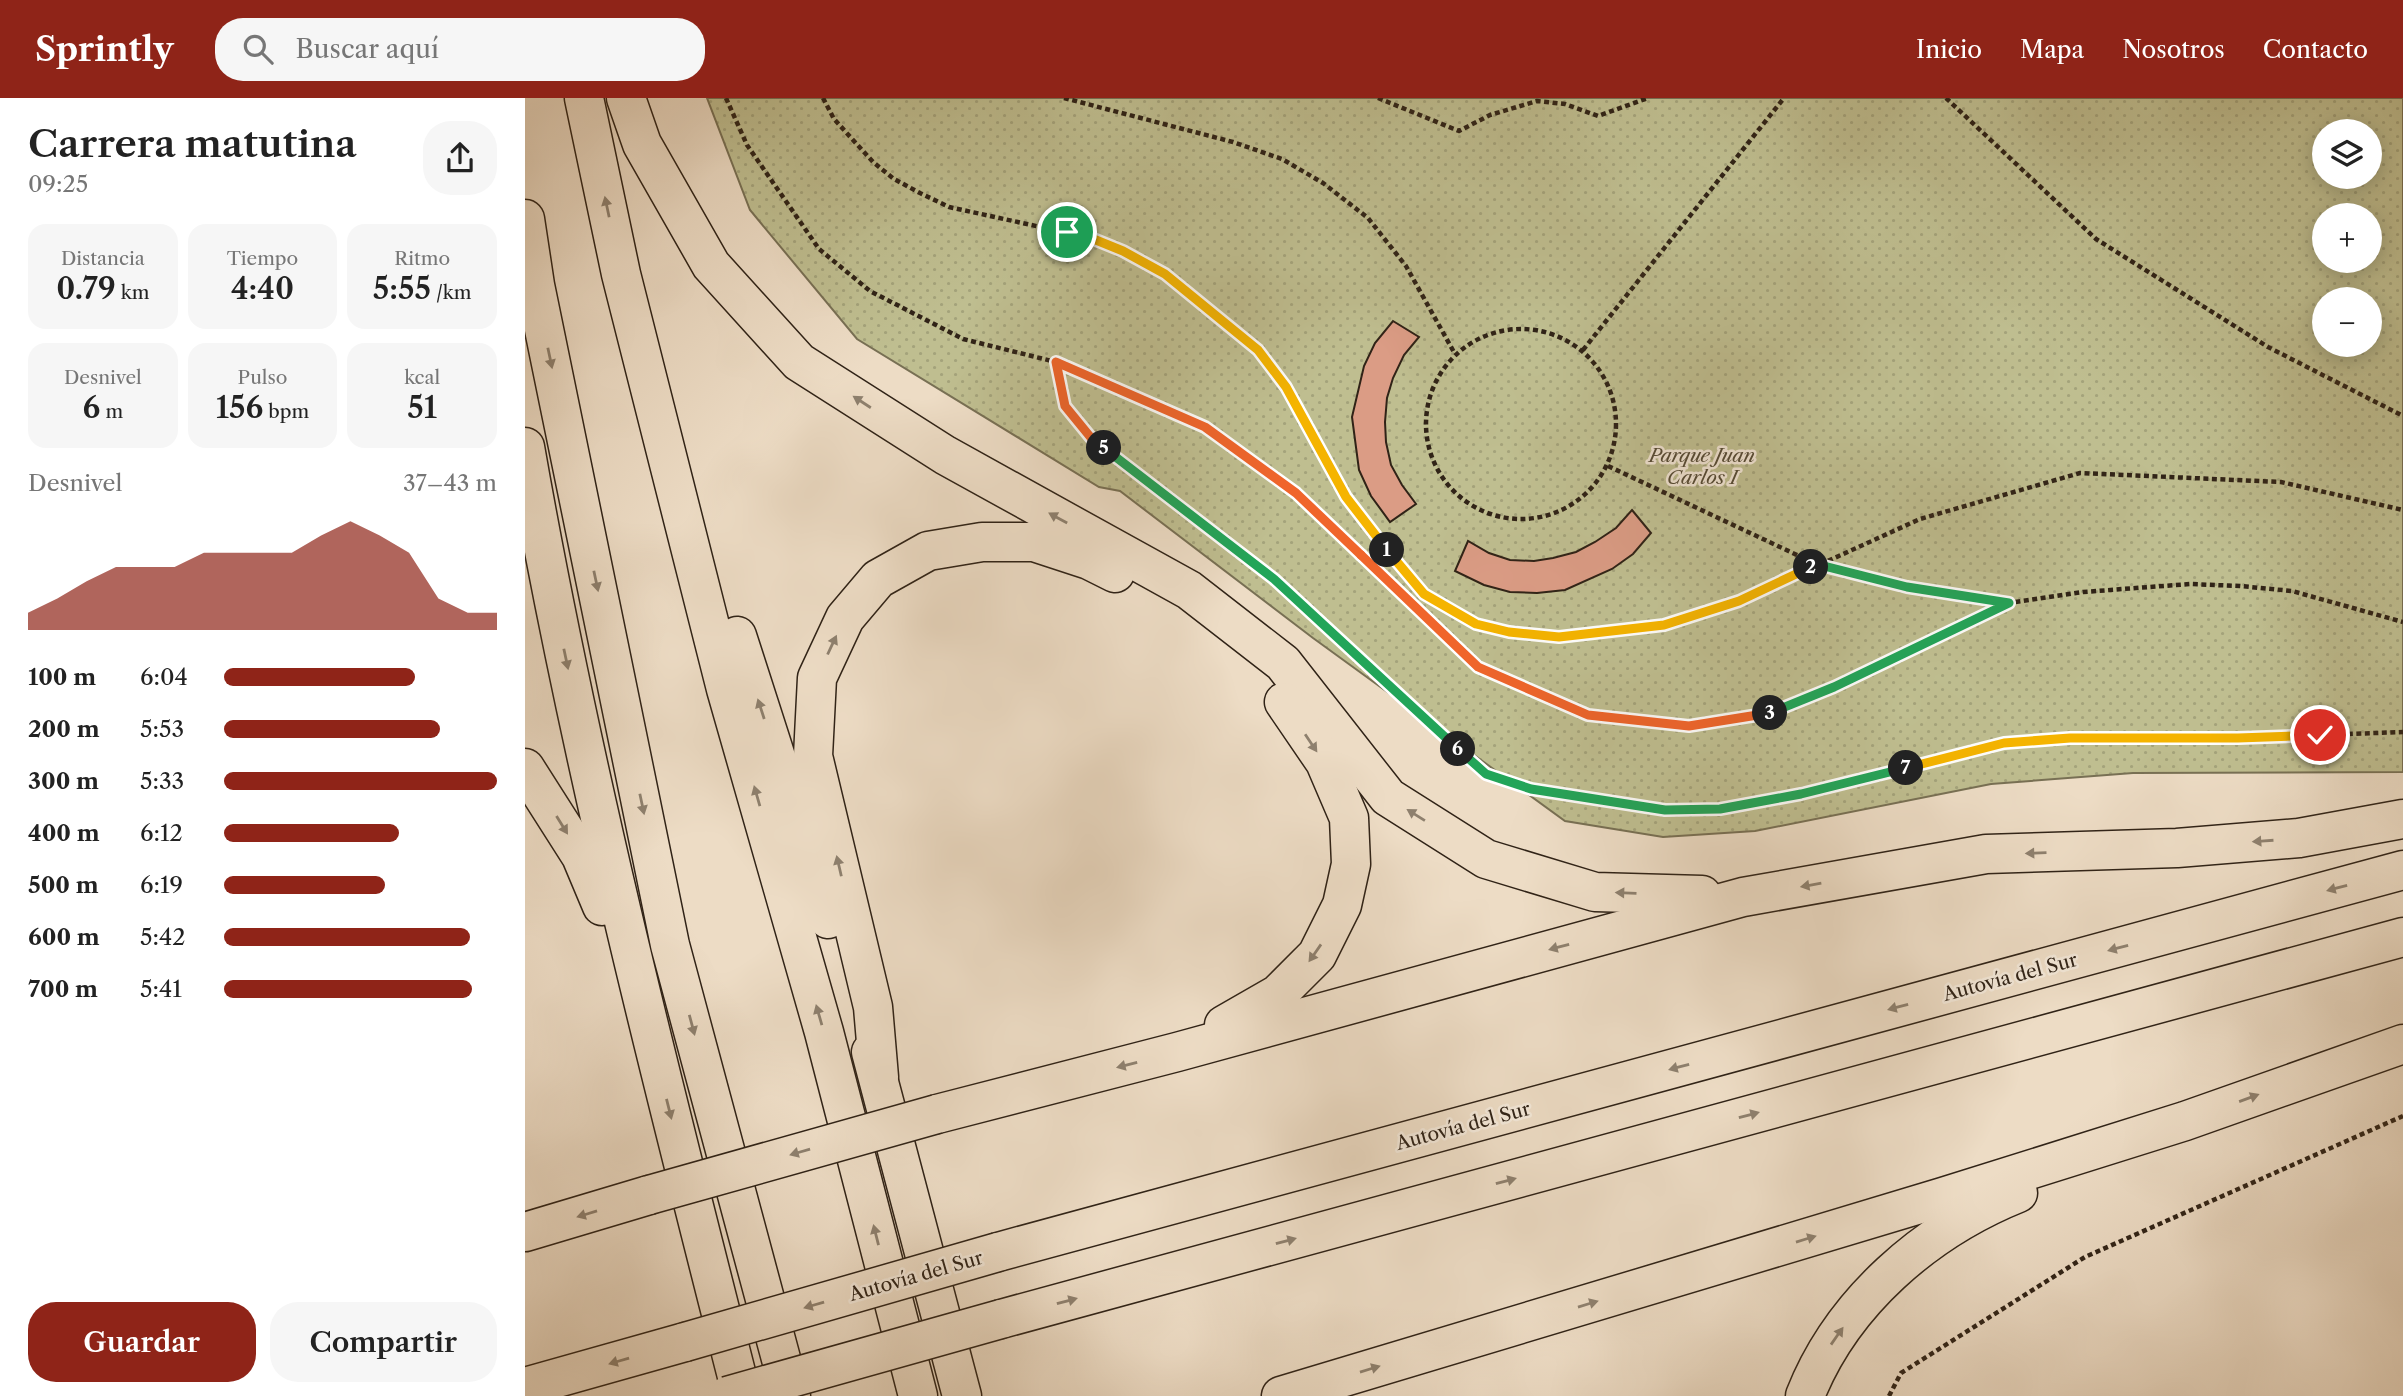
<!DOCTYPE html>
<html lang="es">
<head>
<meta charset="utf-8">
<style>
	:root { --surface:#fff; --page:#f6f6f6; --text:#222; --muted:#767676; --accent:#8f2418 }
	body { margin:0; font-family:"Libre Caslon Text",serif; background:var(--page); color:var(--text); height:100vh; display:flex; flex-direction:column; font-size:26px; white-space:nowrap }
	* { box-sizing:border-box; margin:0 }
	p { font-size:23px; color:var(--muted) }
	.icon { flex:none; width:38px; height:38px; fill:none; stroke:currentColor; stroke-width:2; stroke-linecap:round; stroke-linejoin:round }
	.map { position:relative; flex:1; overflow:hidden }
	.panel { display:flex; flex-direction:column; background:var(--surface); width:525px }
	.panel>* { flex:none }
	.buttons { position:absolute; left:1787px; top:21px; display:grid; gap:14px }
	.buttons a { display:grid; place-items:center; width:70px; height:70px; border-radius:50%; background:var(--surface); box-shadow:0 4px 18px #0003; font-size:35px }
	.pin { position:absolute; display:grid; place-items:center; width:60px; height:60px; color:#fff; margin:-30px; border:4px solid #fff; border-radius:50%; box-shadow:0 2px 7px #0007 }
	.km { position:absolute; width:35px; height:35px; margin:-18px; border-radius:50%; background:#222; color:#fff; font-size:19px; line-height:35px; text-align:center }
	.round { display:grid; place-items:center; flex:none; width:74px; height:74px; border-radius:28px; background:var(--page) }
	.head { display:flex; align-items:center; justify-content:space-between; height:119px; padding:0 28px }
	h1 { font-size:38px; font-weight:600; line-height:52px }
	.figures { display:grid; grid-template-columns:repeat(3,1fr); gap:10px; height:119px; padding:7px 28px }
	.figures div { display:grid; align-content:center; border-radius:18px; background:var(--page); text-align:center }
	.figures b { font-size:30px; font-weight:600 }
	.figures small { font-size:19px; font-weight:400 }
	.figures p { font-size:19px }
	.chart { height:196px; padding:14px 28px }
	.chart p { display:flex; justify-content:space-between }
	.chart svg { width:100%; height:126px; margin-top:7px; fill:var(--accent); opacity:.7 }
	.primary-button { display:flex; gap:14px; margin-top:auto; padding:14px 28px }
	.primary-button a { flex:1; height:80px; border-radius:28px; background:var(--accent); color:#fff; font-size:28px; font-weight:600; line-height:80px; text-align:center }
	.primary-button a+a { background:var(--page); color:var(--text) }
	ul { padding:0 28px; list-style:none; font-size:23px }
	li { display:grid; grid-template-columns:112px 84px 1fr; align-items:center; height:52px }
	li i { height:18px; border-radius:9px; background:var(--accent) }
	header { display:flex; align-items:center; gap:42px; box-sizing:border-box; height:98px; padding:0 35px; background:var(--accent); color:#fff }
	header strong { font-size:33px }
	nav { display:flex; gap:38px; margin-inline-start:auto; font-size:24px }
	.search { width:490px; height:63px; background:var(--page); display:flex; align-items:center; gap:18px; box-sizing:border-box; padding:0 24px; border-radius:28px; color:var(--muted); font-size:26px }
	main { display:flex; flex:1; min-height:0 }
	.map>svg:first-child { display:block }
</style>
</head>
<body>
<header>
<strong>Sprintly</strong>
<div class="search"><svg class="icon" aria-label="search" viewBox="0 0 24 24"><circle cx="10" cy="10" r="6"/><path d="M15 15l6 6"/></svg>Buscar aquí</div>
<nav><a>Inicio</a><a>Mapa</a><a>Nosotros</a><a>Contacto</a></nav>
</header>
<main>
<section class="panel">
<div class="head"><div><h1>Carrera matutina</h1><p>09:25</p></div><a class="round"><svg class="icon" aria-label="share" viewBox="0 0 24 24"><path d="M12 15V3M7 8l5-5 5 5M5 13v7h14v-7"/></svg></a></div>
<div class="figures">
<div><p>Distancia</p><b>0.79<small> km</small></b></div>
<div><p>Tiempo</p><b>4:40</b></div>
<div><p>Ritmo</p><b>5:55<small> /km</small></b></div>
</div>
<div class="figures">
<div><p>Desnivel</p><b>6<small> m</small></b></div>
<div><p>Pulso</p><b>156<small> bpm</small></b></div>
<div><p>kcal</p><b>51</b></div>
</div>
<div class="chart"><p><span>Desnivel</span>37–43 m</p>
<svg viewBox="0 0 160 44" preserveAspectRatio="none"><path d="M0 44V38L10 33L20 27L30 22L40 22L50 22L60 17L70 17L80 17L90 17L100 11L110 6L120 11L130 17L140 33L150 38L160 38V44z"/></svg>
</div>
<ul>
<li><b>100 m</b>6:04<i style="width:70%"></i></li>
<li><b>200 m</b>5:53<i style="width:79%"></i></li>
<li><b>300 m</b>5:33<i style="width:100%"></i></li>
<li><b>400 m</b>6:12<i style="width:64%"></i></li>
<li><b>500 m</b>6:19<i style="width:59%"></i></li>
<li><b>600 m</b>5:42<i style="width:90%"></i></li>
<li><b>700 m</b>5:41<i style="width:91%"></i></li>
</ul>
<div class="primary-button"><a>Guardar</a><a>Compartir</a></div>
</section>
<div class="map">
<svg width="1878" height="1298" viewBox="0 0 1878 1298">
	<defs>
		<pattern id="park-dots" width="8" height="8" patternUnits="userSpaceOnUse" patternTransform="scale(1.75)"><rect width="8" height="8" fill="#bfbe90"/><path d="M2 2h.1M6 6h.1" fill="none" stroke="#a4a37b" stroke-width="1.8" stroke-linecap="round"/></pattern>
	</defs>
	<rect width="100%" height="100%" fill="#eddcc5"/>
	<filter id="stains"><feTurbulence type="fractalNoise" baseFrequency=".00286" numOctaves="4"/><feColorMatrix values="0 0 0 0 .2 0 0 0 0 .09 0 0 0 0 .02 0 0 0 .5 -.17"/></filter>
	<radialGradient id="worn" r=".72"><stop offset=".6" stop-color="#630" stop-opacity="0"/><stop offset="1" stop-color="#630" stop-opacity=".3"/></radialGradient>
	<!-- park -->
	<path fill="url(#park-dots)" stroke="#787054" stroke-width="2" fill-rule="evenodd" d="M182,0H1878V674L1608,675L1466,686L1230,733L1138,739L1040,723L788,540L595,393L574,389L332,241L225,112ZM1799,33H1844V79H1799ZM1799,117H1844V163H1799ZM1799,201H1844V247H1799Z"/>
	<!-- building -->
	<g fill="#db9c85" stroke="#302317" stroke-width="2">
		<path d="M868,223L894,239L879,257L868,280L862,300L860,324L861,344L866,367L877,387L891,406L865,424L846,398L834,372L827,319L839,268L850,245Z"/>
		<path d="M1107,412L1126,435L1108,456L1087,471L1040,492L1012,495L985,494L959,487L930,473L943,443L964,455L985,462L1009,463L1028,460L1051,454L1070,444L1091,430Z"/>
	</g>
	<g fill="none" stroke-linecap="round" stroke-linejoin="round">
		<!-- highway casing -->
		<g stroke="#302317" stroke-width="41">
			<g id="highway">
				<path d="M59,0L96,176L201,591L299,934L393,1298"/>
				<path d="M101,0L117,46L186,167L274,264L420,357L664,492L758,565L863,699L961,761L1070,794L1177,797"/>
				<path d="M0,121L10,187L145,847L266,1298"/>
				<path d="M0,349C56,669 137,984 217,1298"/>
				<path d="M212,538L303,821"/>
				<path d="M0,670L56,758L77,808"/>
				<path d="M699,927L753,896L792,857L817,807L826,766L824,720L800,664L759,604"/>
				<path d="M346,954L437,1298"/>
				<path d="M354,979L348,909L288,658L292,580L320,520L353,481L403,453L457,444H509L564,462L590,475"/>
				<path d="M412,1016L652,954L1218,799L1461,756L1652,750L1774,740L1878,721"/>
				<path d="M0,1134L124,1097"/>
				<path d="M473,1154L1878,772"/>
				<path d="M476,1221L1878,839"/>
				<path d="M0,1289L160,1244"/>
				<path d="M756,1298L1418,1099L1660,1023L1878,946"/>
				<path d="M1280,1298C1317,1204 1401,1132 1493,1095"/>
			</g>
		</g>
		<!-- path -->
		<g stroke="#302317" stroke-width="4.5" stroke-dasharray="5 3.5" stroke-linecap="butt">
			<path d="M201,0L222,47L294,151L345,193L438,241L531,264L680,329L771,395L953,569L1063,617L1164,628L1239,617L1309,589L1484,505"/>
			<path d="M298,0L309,21L348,64L369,81L395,95L424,109L566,140L598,153L640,176L672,200L733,252L761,289L821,399L899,496L951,526L984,534L1034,539L1139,527L1215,503L1395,421L1555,375L1756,384L1878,412"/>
			<path d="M539,0L708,44L757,61L798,85L843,120L881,168L930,256"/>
			<path d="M853,0L934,33L965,17L1012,3L1040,6L1073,18L1123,0"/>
			<path d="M1421,0L1571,141L1743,249L1878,318"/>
			<circle cx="996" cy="326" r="95"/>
			<path d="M1058,252L1259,0"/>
			<path d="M531,264L540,308L567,341L749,482L961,676L1006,691L1140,712L1195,711L1276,696L1479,645L1545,640H1713L1878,634"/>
			<path d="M1083,368L1291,466L1382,489L1484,505L1558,494L1665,486L1715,488L1767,493L1878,524"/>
			<path d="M1364,1298L1376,1275L1560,1159L1878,1018"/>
		</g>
		<!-- highway -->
		<use href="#highway" stroke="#eddcc5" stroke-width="38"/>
		<!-- highway-bridge casing -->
		<g stroke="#302317" stroke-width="41" stroke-linecap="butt">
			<g id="highway-bridge">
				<path d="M124,1097L412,1016"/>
				<path d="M160,1244L473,1154"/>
				<path d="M202,1298L476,1221"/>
			</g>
		</g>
		<!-- highway-bridge -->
		<use href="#highway-bridge" stroke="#eddcc5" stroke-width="38"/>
	</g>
	<!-- one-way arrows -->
	<defs><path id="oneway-solid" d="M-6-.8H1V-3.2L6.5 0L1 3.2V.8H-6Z" transform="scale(1.75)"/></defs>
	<g fill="#8e806e">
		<use href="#oneway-solid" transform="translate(82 109) rotate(-102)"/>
		<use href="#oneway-solid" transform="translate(25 260) rotate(78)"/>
		<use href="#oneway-solid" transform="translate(337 304) rotate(-147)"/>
		<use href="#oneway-solid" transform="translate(533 420) rotate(-151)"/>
		<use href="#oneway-solid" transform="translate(71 483) rotate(78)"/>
		<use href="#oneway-solid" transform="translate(307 547) rotate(-65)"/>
		<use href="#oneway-solid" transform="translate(41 561) rotate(78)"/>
		<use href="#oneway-solid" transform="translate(236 611) rotate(-108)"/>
		<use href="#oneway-solid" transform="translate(786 645) rotate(56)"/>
		<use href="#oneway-solid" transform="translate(232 698) rotate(-106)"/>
		<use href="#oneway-solid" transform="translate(117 706) rotate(78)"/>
		<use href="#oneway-solid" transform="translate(891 717) rotate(-148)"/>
		<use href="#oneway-solid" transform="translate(37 727) rotate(58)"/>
		<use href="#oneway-solid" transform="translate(1738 743) rotate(176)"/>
		<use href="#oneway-solid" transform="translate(1511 755) rotate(178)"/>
		<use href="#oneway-solid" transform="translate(314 768) rotate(-103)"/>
		<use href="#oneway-solid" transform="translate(1286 787) rotate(170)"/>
		<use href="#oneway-solid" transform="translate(1812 790) rotate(165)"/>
		<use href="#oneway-solid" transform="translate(1101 795) rotate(-178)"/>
		<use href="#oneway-solid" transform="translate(1034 849) rotate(165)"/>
		<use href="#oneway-solid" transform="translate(1593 850) rotate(165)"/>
		<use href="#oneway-solid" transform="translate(790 855) rotate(125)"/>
		<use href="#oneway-solid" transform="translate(1373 909) rotate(165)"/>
		<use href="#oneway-solid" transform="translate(294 917) rotate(-106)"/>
		<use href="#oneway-solid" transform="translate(167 927) rotate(75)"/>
		<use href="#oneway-solid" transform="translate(602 967) rotate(166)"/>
		<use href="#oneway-solid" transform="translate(1154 969) rotate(165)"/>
		<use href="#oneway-solid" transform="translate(1724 1000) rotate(-20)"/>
		<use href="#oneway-solid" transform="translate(144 1011) rotate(76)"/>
		<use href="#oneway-solid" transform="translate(1224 1017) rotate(-15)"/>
		<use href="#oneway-solid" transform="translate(275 1054) rotate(164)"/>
		<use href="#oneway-solid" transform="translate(981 1083) rotate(-15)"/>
		<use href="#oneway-solid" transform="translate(62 1116) rotate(163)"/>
		<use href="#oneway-solid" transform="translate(351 1137) rotate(-104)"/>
		<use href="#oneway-solid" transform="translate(1281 1141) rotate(-17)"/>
		<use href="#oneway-solid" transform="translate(761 1143) rotate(-15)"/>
		<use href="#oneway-solid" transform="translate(542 1203) rotate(-15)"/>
		<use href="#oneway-solid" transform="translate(1063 1206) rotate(-17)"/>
		<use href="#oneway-solid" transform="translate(289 1207) rotate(164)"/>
		<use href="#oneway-solid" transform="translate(1312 1238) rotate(-55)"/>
		<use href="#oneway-solid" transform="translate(94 1263) rotate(164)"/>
		<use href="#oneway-solid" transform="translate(845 1271) rotate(-17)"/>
	</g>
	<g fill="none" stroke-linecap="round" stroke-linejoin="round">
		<!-- split-1 casing -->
		<g stroke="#fff" stroke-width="14">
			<path id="split-1" d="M542,134L566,140L598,153L640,176L733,252L761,289L821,399L862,452"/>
		</g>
		<!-- split-2 casing -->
		<g stroke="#fff" stroke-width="14">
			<path id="split-2" d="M862,452L899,496L951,526L984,534L1034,539L1139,527L1214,503L1286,469"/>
		</g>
		<!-- split-3 casing -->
		<g stroke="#fff" stroke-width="14">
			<path id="split-3" d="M1245,615L1309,589L1484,505L1382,489L1291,466L1286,469"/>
		</g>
		<!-- split-4 casing -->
		<g stroke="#fff" stroke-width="14">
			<path id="split-4" d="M836,457L953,569L1063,617L1164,628L1245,615"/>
		</g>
		<!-- split-5 casing -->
		<g stroke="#fff" stroke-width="14">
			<path id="split-5" d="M579,350L567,341L540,308L531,264L680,329L771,395L836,457"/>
		</g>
		<!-- split-6 casing -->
		<g stroke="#fff" stroke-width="14">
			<path id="split-6" d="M579,350L749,481L933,651"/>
		</g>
		<!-- split-7 casing -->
		<g stroke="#fff" stroke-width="14">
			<path id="split-7" d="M933,651L961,676L1006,691L1140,712L1195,711L1276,696L1381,670"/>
		</g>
		<!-- split-8 casing -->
		<g stroke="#fff" stroke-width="14">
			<path id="split-8" d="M1381,670L1479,645L1545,640H1713L1795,637"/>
		</g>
		<!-- split-1 -->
		<use href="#split-1" stroke="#f5b400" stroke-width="9"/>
		<!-- split-2 -->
		<use href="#split-2" stroke="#f5b400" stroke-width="9"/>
		<!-- split-3 -->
		<use href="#split-3" stroke="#22a559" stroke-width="9"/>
		<!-- split-4 -->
		<use href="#split-4" stroke="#f0652b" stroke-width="9"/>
		<!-- split-5 -->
		<use href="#split-5" stroke="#f0652b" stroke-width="9"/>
		<!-- split-6 -->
		<use href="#split-6" stroke="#22a559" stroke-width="9"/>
		<!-- split-7 -->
		<use href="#split-7" stroke="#22a559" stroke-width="9"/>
		<!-- split-8 -->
		<use href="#split-8" stroke="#f5b400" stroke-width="9"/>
	</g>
	<g text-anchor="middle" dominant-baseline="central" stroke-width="5" stroke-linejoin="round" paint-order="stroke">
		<!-- park labels -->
		<g font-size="19" font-style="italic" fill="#544a35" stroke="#f3e8d9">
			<text x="1177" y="357">Parque Juan<tspan x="1177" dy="22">Carlos I</tspan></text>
		</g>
		<!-- street labels -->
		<g font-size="19" fill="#302317" stroke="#f3e8d9">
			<text transform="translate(1485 879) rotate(-15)">Autovía del Sur</text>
			<text transform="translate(938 1028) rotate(-15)">Autovía del Sur</text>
			<text transform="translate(391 1178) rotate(-16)">Autovía del Sur</text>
		</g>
	</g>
	<rect width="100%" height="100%" filter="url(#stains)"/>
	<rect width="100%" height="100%" fill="url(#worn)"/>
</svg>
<div class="buttons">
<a><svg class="icon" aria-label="layers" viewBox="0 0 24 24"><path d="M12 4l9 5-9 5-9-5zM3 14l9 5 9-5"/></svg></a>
<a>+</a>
<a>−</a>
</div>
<div class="pin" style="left:542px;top:134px;background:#1e9e55"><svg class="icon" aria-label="arrive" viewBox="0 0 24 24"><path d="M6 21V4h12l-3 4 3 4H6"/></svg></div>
<div class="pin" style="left:1795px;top:637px;background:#d93025"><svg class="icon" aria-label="check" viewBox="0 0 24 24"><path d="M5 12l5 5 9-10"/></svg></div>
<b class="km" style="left:862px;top:452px">1</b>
<b class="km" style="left:1286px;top:469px">2</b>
<b class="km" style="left:1245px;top:615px">3</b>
<b class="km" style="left:579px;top:350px">5</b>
<b class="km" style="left:933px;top:651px">6</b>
<b class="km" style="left:1381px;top:670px">7</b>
</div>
</main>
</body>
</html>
